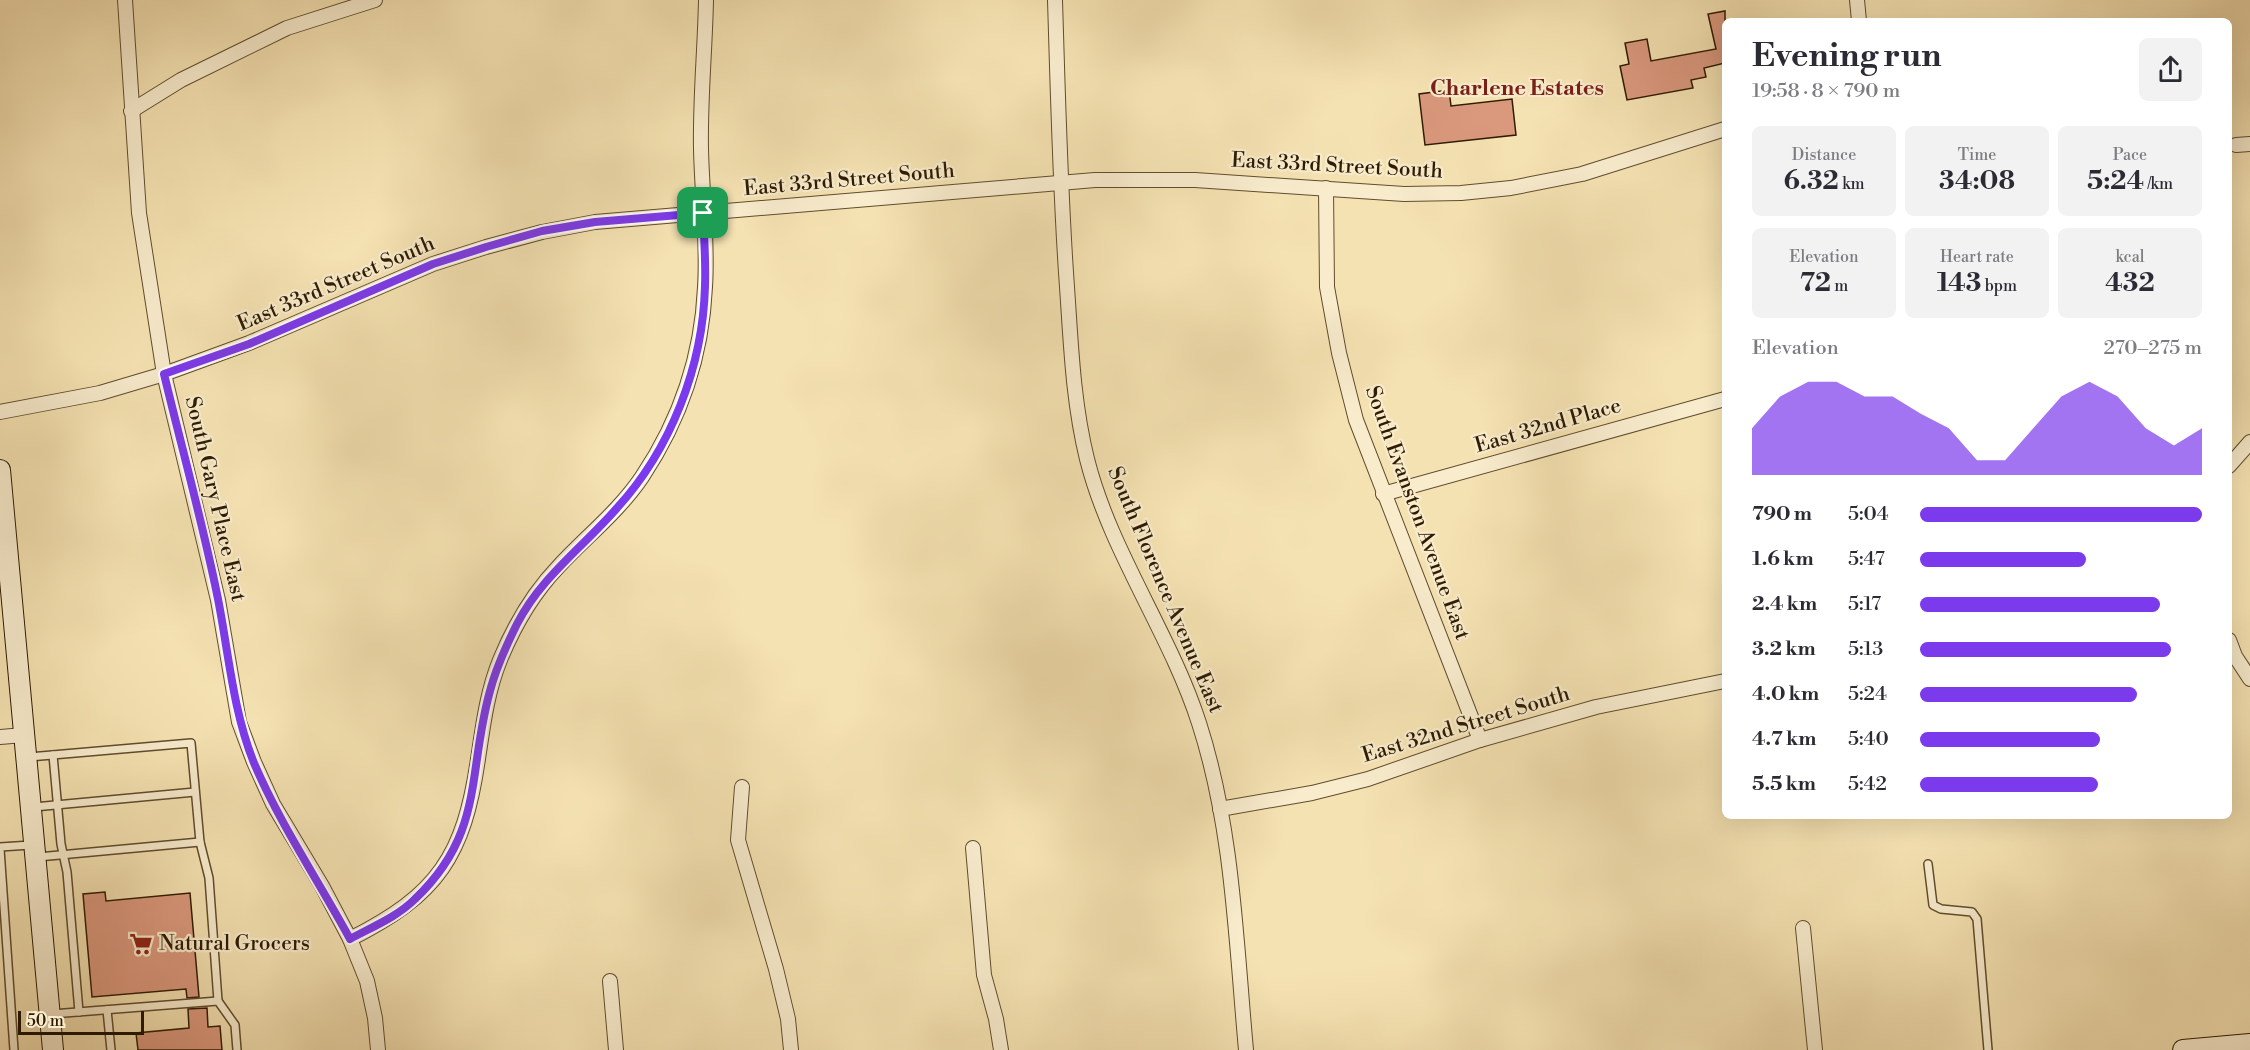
<!DOCTYPE html>
<html lang="en">
<head>
<meta charset="utf-8">
<style>
	:root { --surface:#fff; --page:#f2f2f3; --text:#2b2b33; --muted:#7c7c81; --accent:#7c3aed }
	body { margin:0; font-family:"Libre Bodoni",serif; background:var(--page); color:var(--text); height:100vh; display:flex; flex-direction:column; font-size:22px; white-space:nowrap }
	* { box-sizing:border-box; margin:0 }
	p { font-size:20px; color:var(--muted) }
	.icon { flex:none; width:33px; height:33px; fill:none; stroke:currentColor; stroke-width:2; stroke-linecap:round; stroke-linejoin:round }
	.map { position:relative; flex:1; overflow:hidden }
	.sheet { position:absolute; left:1722px; top:18px; width:510px; height:801px; display:flex; flex-direction:column; background:var(--surface); border-radius:9px; box-shadow:0 6px 24px #0002 }
	.sheet>* { flex:none }
	.scale { position:absolute; left:18px; bottom:15px; width:126px; box-sizing:border-box; padding-left:6px; border:3px solid #2e1b02; border-top:0; font-size:16px; line-height:21px; white-space:nowrap; color:#2e1b02; -webkit-text-stroke:4px #f8eccd; paint-order:stroke }
	.pin { position:absolute; display:grid; place-items:center; width:51px; height:51px; color:#fff; margin:-26px; border-radius:12px; box-shadow:0 3px 9px #0006 }
	.round { display:grid; place-items:center; flex:none; width:63px; height:63px; border-radius:9px; background:var(--page) }
	.overview { display:flex; align-items:center; justify-content:space-between; height:102px; padding:0 30px }
	h1 { font-size:33px; font-weight:700; line-height:45px }
	.metrics { display:grid; grid-template-columns:repeat(3,1fr); gap:9px; height:102px; padding:6px 30px }
	.metrics div { display:grid; align-content:center; border-radius:9px; background:var(--page); text-align:center }
	.metrics b { font-size:26px; font-weight:700 }
	.metrics small { font-size:16px; font-weight:400 }
	.metrics p { font-size:16px }
	.chart { height:168px; padding:12px 30px }
	.chart p { display:flex; justify-content:space-between }
	.chart svg { width:100%; height:108px; margin-top:6px; fill:var(--accent); opacity:.7 }
	ul { padding:0 30px; list-style:none; font-size:20px }
	li { display:grid; grid-template-columns:96px 72px 1fr; align-items:center; height:45px }
	li i { height:15px; border-radius:8px; background:var(--accent) }
	.map>svg:first-child { display:block }
</style>
</head>
<body>
<div class="map">
<svg width="2250" height="1050" viewBox="0 0 2250 1050">
	<rect width="100%" height="100%" fill="#f5e2b2"/>
	<filter id="stains"><feTurbulence type="fractalNoise" baseFrequency=".00333" numOctaves="4"/><feColorMatrix values="0 0 0 0 .2 0 0 0 0 .09 0 0 0 0 .02 0 0 0 .5 -.17"/></filter>
	<radialGradient id="worn" r=".72"><stop offset=".6" stop-color="#630" stop-opacity="0"/><stop offset="1" stop-color="#630" stop-opacity=".3"/></radialGradient>
	<!-- building -->
	<g fill="#da987d" stroke="#2e1b02" stroke-width="1.5">
		<path d="M1725,11V63L1704,68L1706,77L1691,80L1693,88L1627,100L1620,66L1629,64L1625,43L1647,39L1651,61L1716,49L1708,14Z"/>
		<path d="M1449,90L1451,106L1512,99L1516,135L1425,145L1419,94Z"/>
		<path d="M105,892L106,901L190,893L199,997L187,998L186,989L92,997L83,894Z"/>
		<path d="M207,1008L208,1027L220,1026L222,1050H138L136,1033L189,1028L188,1009Z"/>
	</g>
	<g fill="none" stroke-linecap="round" stroke-linejoin="round">
		<!-- service casing -->
		<g stroke="#604d2e" stroke-width="10">
			<g id="service">
				<path d="M53,755L61,844L67,872L79,1012"/>
				<path d="M29,757L191,743L200,842L209,878L218,1001"/>
				<path d="M34,807L195,792"/>
				<path d="M0,847L31,845"/>
				<path d="M0,849L14,1050"/>
				<path d="M38,857L200,842"/>
				<path d="M1928,864L1933,905L1941,909L1972,912L1977,919L1988,1050"/>
				<path d="M107,1010L111,1050"/>
				<path d="M52,1014L218,1001L235,1025L237,1050"/>
			</g>
		</g>
		<!-- minor casing -->
		<g stroke="#604d2e" stroke-width="16">
			<g id="minor">
				<path d="M125,0L139,213L164,374L218,600L239,722L254,762L273,804L322,886L350,939L367,981L375,1018L378,1050"/>
				<path d="M1055,0C1058,96 1060,191 1067,287C1071,345 1073,402 1087,459C1110,551 1170,633 1199,723C1233,828 1236,942 1246,1050"/>
				<path d="M1857,0L1859,21"/>
				<path d="M131,111L181,80L287,28L375,0"/>
				<path d="M2236,145L2250,144"/>
				<path d="M1326,188L1327,287L1339,353L1356,420L1480,740"/>
				<path d="M0,412L100,393L164,374L249,343L433,264L486,247L542,232L595,222L1095,180H1195L1404,194L1461,193L1511,188L1582,174L1725,129"/>
				<path d="M2229,466L2250,442"/>
				<path d="M1383,494L1725,399"/>
				<path d="M2229,640L2235,656L2250,679"/>
				<path d="M0,737L24,735"/>
				<path d="M742,787L738,840L776,969L788,1019L791,1050"/>
				<path d="M1220,809L1312,793L1368,779L1480,740L1596,707L1725,681"/>
				<path d="M973,848L984,975L996,1019L1001,1050"/>
				<path d="M1803,928L1815,1050"/>
				<path d="M350,939C438,895 464,856 478,759C483,726 487,692 500,660C514,626 533,593 559,566C587,536 619,511 642,477C680,420 702,355 705,287C708,242 702,195 701,149C700,99 705,50 706,0"/>
				<path d="M610,981L616,1050"/>
			</g>
		</g>
		<!-- secondary casing -->
		<g stroke="#2e1b02" stroke-width="22">
			<g id="secondary">
				<path d="M0,470L53,1050"/>
				<path d="M2183,1050L2250,1044"/>
			</g>
		</g>
		<!-- service -->
		<use href="#service" stroke="#f8eccd" stroke-width="7"/>
		<!-- minor -->
		<use href="#minor" stroke="#f8eccd" stroke-width="14"/>
		<!-- secondary -->
		<use href="#secondary" stroke="#f8eccd" stroke-width="20"/>
	</g>
	<g fill="none" stroke-linecap="round" stroke-linejoin="round">
		<!-- route casing -->
		<g stroke="#fff" stroke-width="12">
			<path id="route" d="M703,213C704,237 706,262 705,286C703,366 671,449 617,508C583,547 541,577 517,624C506,646 496,668 490,691C467,773 485,833 415,899C397,917 372,927 350,939C318,880 280,824 254,763C233,711 229,655 218,599C203,524 182,449 164,374L249,344L433,264L486,247L542,231L595,222Z"/>
		</g>
		<!-- route -->
		<use href="#route" stroke="#7c3aed" stroke-width="8"/>
	</g>
	<!-- icons -->
	<defs>
		<g id="supermarket-bare" transform="scale(1.8)"><path d="M-6-5.5h2.5l.6 2H6L4.5 2H-2.5L-4.4-4H-6ZM-1.5 3.2a1.3 1.3 0 1 0 .1 0ZM3 3.2a1.3 1.3 0 1 0 .1 0Z" fill="#8f2418" stroke="#f8eccd" stroke-width="2.5" paint-order="stroke"/></g>
	</defs>
	<g fill-rule="evenodd">
		<use href="#supermarket-bare" x="141" y="944"/>
	</g>
	<g text-anchor="middle" dominant-baseline="central" stroke-width="4.5" stroke-linejoin="round" paint-order="stroke">
		<!-- street labels -->
		<g font-size="21" fill="#2e1b02" stroke="#f8eccd">
			<text transform="translate(1337 166) rotate(3)">East 33rd Street South</text>
			<text transform="translate(849 180) rotate(-5)">East 33rd Street South</text>
			<text transform="translate(336 284) rotate(-23)">East 33rd Street South</text>
			<text transform="translate(1548 426) rotate(-16)">East 32nd Place</text>
			<text transform="translate(215 499) rotate(77)">South Gary Place East</text>
			<text transform="translate(1417 513) rotate(70)">South Evanston Avenue East</text>
			<text transform="translate(1165 590) rotate(67)">South Florence Avenue East</text>
			<text transform="translate(1466 725) rotate(-17)">East 32nd Street South</text>
		</g>
		<!-- poi labels -->
		<g font-size="21" fill="#2e1b02" stroke="#f8eccd" text-anchor="start">
			<text x="159" y="944">Natural Grocers</text>
		</g>
		<!-- neighbourhood labels -->
		<g font-size="22" font-weight="bold" fill="#7a1f14" stroke="#f8eccd">
			<text x="1517" y="88">Charlene Estates</text>
		</g>
	</g>
	<rect width="100%" height="100%" filter="url(#stains)"/>
	<rect width="100%" height="100%" fill="url(#worn)"/>
</svg>
<div class="scale">50 m</div>
<div class="pin" style="left:703px;top:213px;background:#1e9e55"><svg class="icon" aria-label="arrive" viewBox="0 0 24 24"><path d="M6 21V4h12l-3 4 3 4H6"/></svg></div>
<section class="sheet">
<div class="overview"><div><h1>Evening run</h1><p>19:58 · 8 × 790 m</p></div><a class="round"><svg class="icon" aria-label="share" viewBox="0 0 24 24"><path d="M12 15V3M7 8l5-5 5 5M5 13v7h14v-7"/></svg></a></div>
<div class="metrics">
<div><p>Distance</p><b>6.32<small> km</small></b></div>
<div><p>Time</p><b>34:08</b></div>
<div><p>Pace</p><b>5:24<small> /km</small></b></div>
</div>
<div class="metrics">
<div><p>Elevation</p><b>72<small> m</small></b></div>
<div><p>Heart rate</p><b>143<small> bpm</small></b></div>
<div><p>kcal</p><b>432</b></div>
</div>
<div class="chart"><p><span>Elevation</span>270–275 m</p>
<svg viewBox="0 0 160 44" preserveAspectRatio="none"><path d="M0 44V25L10 12L20 6L30 6L40 12L50 12L60 19L70 25L80 38L90 38L100 25L110 12L120 6L130 12L140 25L150 32L160 25V44z"/></svg>
</div>
<ul>
<li><b>790 m</b>5:04<i style="width:100%"></i></li>
<li><b>1.6 km</b>5:47<i style="width:59%"></i></li>
<li><b>2.4 km</b>5:17<i style="width:85%"></i></li>
<li><b>3.2 km</b>5:13<i style="width:89%"></i></li>
<li><b>4.0 km</b>5:24<i style="width:77%"></i></li>
<li><b>4.7 km</b>5:40<i style="width:64%"></i></li>
<li><b>5.5 km</b>5:42<i style="width:63%"></i></li>
</ul>
</section>
</div>
</body>
</html>
